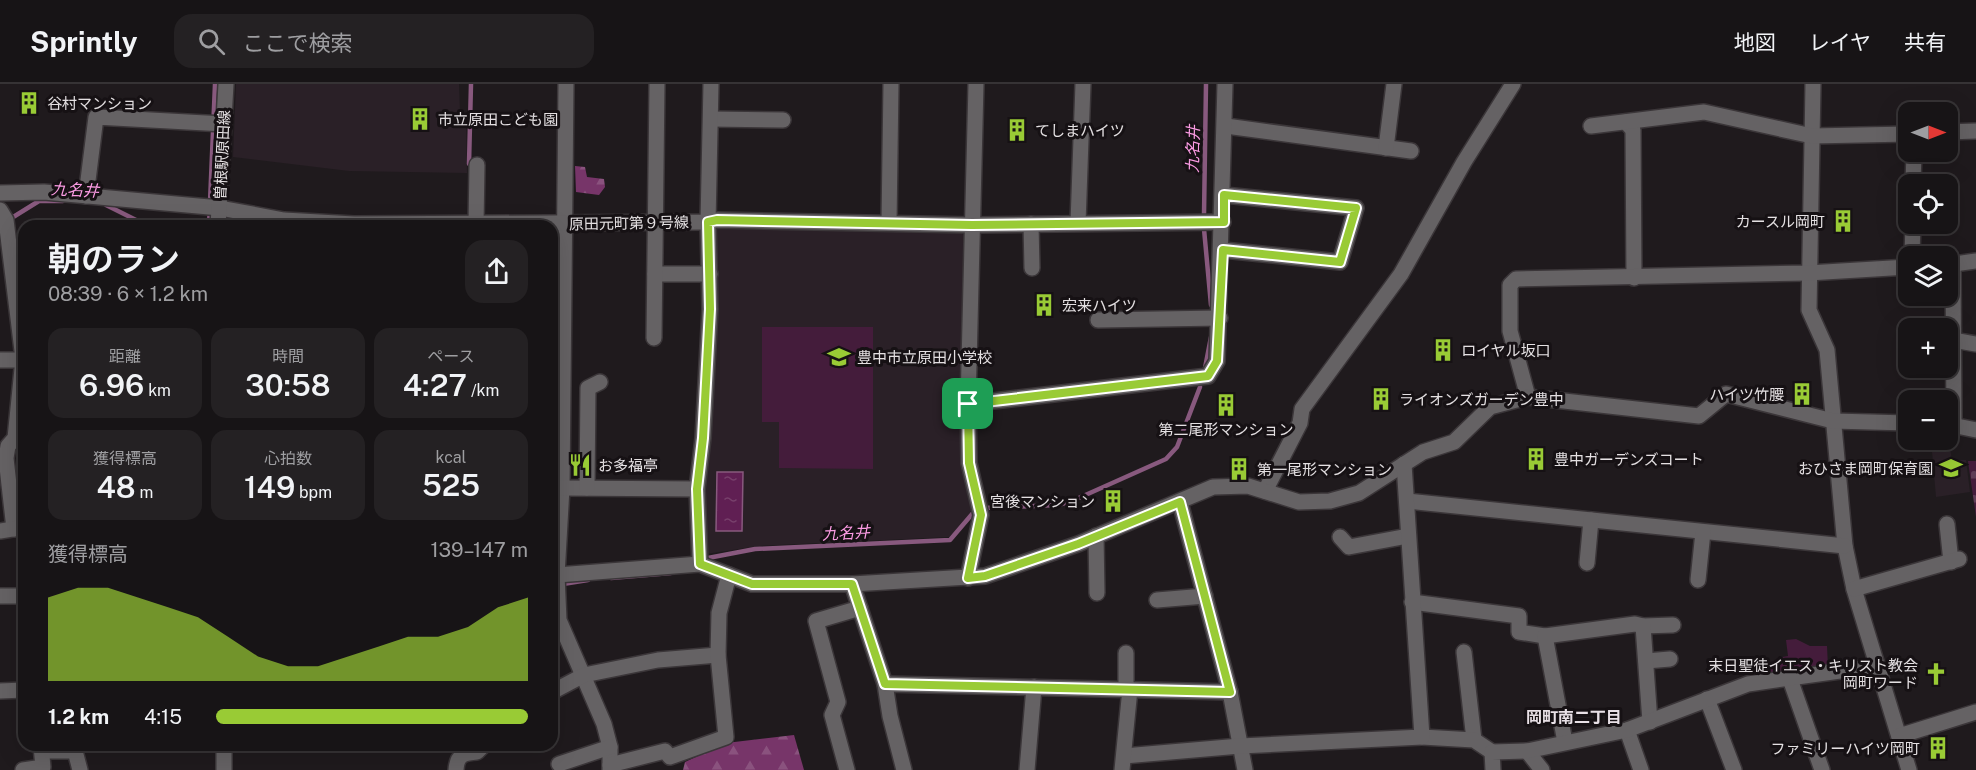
<!DOCTYPE html>
<html lang="ja">
<head>
<meta charset="utf-8">
<style>
	:root { --surface:#171416; --page:#242123; --text:#f1f3f6; --muted:#9e9ea1; --line:#363335; --accent:#99cb35 }
	body { margin:0; font-family:"Public Sans","Noto Sans JP",sans-serif; background:var(--page); color:var(--text); height:100vh; display:flex; flex-direction:column; font-size:22px; white-space:nowrap }
	* { box-sizing:border-box; margin:0 }
	p { font-size:20px; color:var(--muted) }
	.icon { flex:none; width:33px; height:33px; fill:none; stroke:currentColor; stroke-width:2; stroke-linecap:round; stroke-linejoin:round }
	.map { position:relative; flex:1; overflow:hidden }
	.side { position:absolute; left:18px; top:136px; width:540px; height:531px; display:flex; flex-direction:column; background:var(--surface); border-radius:18px; box-shadow:0 6px 24px #0002,0 0 0 2px var(--line) }
	.side>* { flex:none }
	.needle { width:39px; rotate:90deg }
	.tools { position:absolute; left:1898px; top:18px; display:grid; gap:12px }
	.tools a { display:grid; place-items:center; width:60px; height:60px; border-radius:12px; background:var(--surface); box-shadow:0 6px 24px #0002,0 0 0 2px var(--line); font-size:30px }
	.pin { position:absolute; display:grid; place-items:center; width:51px; height:51px; color:#fff; margin:-26px; border-radius:12px; box-shadow:0 3px 9px #0006 }
	.round { display:grid; place-items:center; flex:none; width:63px; height:63px; border-radius:18px; background:var(--page) }
	.summary { display:flex; align-items:center; justify-content:space-between; height:102px; padding:0 30px }
	h1 { font-size:33px; font-weight:600; line-height:45px }
	.metrics { display:grid; grid-template-columns:repeat(3,1fr); gap:9px; height:102px; padding:6px 30px }
	.metrics div { display:grid; align-content:center; border-radius:15px; background:var(--page); text-align:center }
	.metrics b { font-size:30px; font-weight:600 }
	.metrics small { font-size:16px; font-weight:400 }
	.metrics p { font-size:16px }
	.chart { height:168px; padding:12px 30px }
	.chart p { display:flex; justify-content:space-between }
	.chart svg { width:100%; height:108px; margin-top:6px; fill:var(--accent); opacity:.7 }
	ul { padding:0 30px; list-style:none; font-size:20px }
	li { display:grid; grid-template-columns:96px 72px 1fr; align-items:center; height:45px }
	li i { height:15px; border-radius:8px; background:var(--accent) }
	header { display:flex; align-items:center; gap:36px; box-sizing:border-box; height:84px; padding:0 30px; background:var(--surface); border-bottom:2px solid var(--line) }
	header strong { font-size:28px }
	nav { display:flex; gap:33px; margin-inline-start:auto; font-size:21px }
	.search { width:420px; height:54px; background:var(--page); display:flex; align-items:center; gap:15px; box-sizing:border-box; padding:0 21px; border-radius:18px; color:var(--muted); font-size:22px }
	.map>svg:first-child { display:block }
</style>
</head>
<body>
<header>
<strong>Sprintly</strong>
<div class="search"><svg class="icon" aria-label="search" viewBox="0 0 24 24"><circle cx="10" cy="10" r="6"/><path d="M15 15l6 6"/></svg>ここで検索</div>
<nav><a>地図</a><a>レイヤ</a><a>共有</a></nav>
</header>
<div class="map">
<svg width="1976" height="686" viewBox="0 0 1976 686">
	<defs>
		<pattern id="forest-firs" width="22" height="20" patternUnits="userSpaceOnUse" patternTransform="scale(1.5)"><rect width="22" height="20" fill="#773569"/><path d="M5 1l3.5 6h-7zM16 11l3.5 6h-7z" fill="#8a527e"/></pattern>
		<pattern id="cemetery-stones" width="16" height="16" patternUnits="userSpaceOnUse" patternTransform="scale(1.5)"><rect width="16" height="16" fill="#441c3b"/><path d="M2 7V4a2 2 0 0 1 4 0v3zM10 15v-3a2 2 0 0 1 4 0v3z" fill="#5f3d57"/></pattern>
		<pattern id="water-ripples" width="26" height="14" patternUnits="userSpaceOnUse" patternTransform="scale(1.5)"><rect width="26" height="14" fill="#601f53"/><path d="M2 4q2-2 4 0t4 0M15 11q2-2 4 0t4 0" fill="none" stroke="#773f6b"/></pattern>
	</defs>
	<rect width="100%" height="100%" fill="#1f1a1d"/>
	<!-- built -->
	<g fill="#2a2027">
		<path d="M236,0H459L460,28H466L467,89L349,87L233,73Z"/>
		<path d="M716,141L961,148L966,154L962,374L972,428L950,453L759,462L706,470L703,403L716,217Z"/>
		<path d="M1947,347L1952,376H1966L1970,408L1936,413L1931,356H1947Z"/>
	</g>
	<!-- green -->
	<g fill="#441c3b">
		<path d="M762,243H873V385L779,384V338H762Z"/>
		<path d="M1796,555L1810,562H1827L1828,583L1770,593L1769,584L1777,583V574L1788,572L1786,556Z"/>
	</g>
	<!-- forest -->
	<g fill="url(#forest-firs)">
		<path d="M575,82L585,83L587,93L604,95L605,103L599,111L576,108Z"/>
		<path d="M794,651L804,686H683L685,678L726,659Z"/>
	</g>
	<!-- cemetery -->
	<path fill="url(#cemetery-stones)" d="M1968,377H1976V433Z"/>
	<!-- water -->
	<path fill="url(#water-ripples)" stroke="#88597e" stroke-width="1.5" d="M717,388H743L742,447H716Z"/>
	<g fill="none" stroke-linecap="round" stroke-linejoin="round">
		<!-- stream -->
		<g stroke="#88597e" stroke-width="4.5">
			<path d="M469,80L471,0"/>
			<path d="M106,121L148,142"/>
			<path d="M1204,131L1206,0"/>
			<path d="M10,135L39,117H63"/>
			<path d="M209,142L215,0"/>
			<path d="M1204,145L1211,221"/>
			<path d="M1205,284L1211,253"/>
			<path d="M984,424L1058,421L1072,417L1166,375L1177,363L1200,303"/>
			<path d="M708,474L755,465L950,456L973,429"/>
			<path d="M611,494L671,489"/>
			<path d="M563,500L588,496"/>
		</g>
		<!-- minor casing -->
		<g stroke="#3b3639" stroke-width="18">
			<g id="minor">
				<path d="M566,0L562,404L557,491L559,536L604,640L610,663V686"/>
				<path d="M1813,0L1809,226L1827,266L1845,462L1854,505L1909,686"/>
				<path d="M711,35L783,36"/>
				<path d="M1626,38L1633,46L1634,194"/>
				<path d="M1226,42L1411,67"/>
				<path d="M1591,42L1704,28L1812,52L1908,50"/>
				<path d="M1947,48L1976,47"/>
				<path d="M1386,64L1394,0"/>
				<path d="M1913,100L1914,68"/>
				<path d="M0,109L44,108L220,124L284,136L354,140L708,138L717,136L972,141L1223,138"/>
				<path d="M86,112L96,33L224,40"/>
				<path d="M0,126L6,136L23,275L15,354L8,362L6,374L14,445"/>
				<path d="M889,139L891,0"/>
				<path d="M1078,139L1083,0"/>
				<path d="M476,140L477,81"/>
				<path d="M1031,140L1032,184"/>
				<path d="M218,142L226,0"/>
				<path d="M1223,166L1340,178L1356,124L1224,111"/>
				<path d="M1912,172L1913,140"/>
				<path d="M1953,180L1954,340"/>
				<path d="M1947,181L1976,177"/>
				<path d="M655,190H710"/>
				<path d="M1098,236L1220,234"/>
				<path d="M654,254L657,0"/>
				<path d="M1953,256L1976,260"/>
				<path d="M0,276H24"/>
				<path d="M1528,313L1510,247V201L1516,195L1808,189L1908,183"/>
				<path d="M968,320L1208,292L1217,277L1225,0"/>
				<path d="M1947,340L1976,346"/>
				<path d="M562,404L697,405"/>
				<path d="M587,404L588,304L600,298"/>
				<path d="M1265,407L1300,339L1302,325L1401,190L1464,78L1513,0"/>
				<path d="M1407,417L1845,462"/>
				<path d="M1180,418L1230,608L1245,686"/>
				<path d="M1947,440L1951,478"/>
				<path d="M0,447L24,443"/>
				<path d="M1096,452L1097,509"/>
				<path d="M1340,453L1349,463L1408,452"/>
				<path d="M1587,479L1591,436"/>
				<path d="M700,480L697,405L703,354L710,225L708,138L711,0"/>
				<path d="M557,491L700,480L752,500H852L985,492L1078,460L1213,403L1248,402L1299,418L1330,417L1359,409L1423,368L1454,358L1490,323L1528,313L1699,332L1726,310L1833,337L1908,339"/>
				<path d="M968,494L981,431L969,379L968,320L976,0"/>
				<path d="M1698,496L1703,448"/>
				<path d="M852,500L885,600L890,632L904,686"/>
				<path d="M1854,505L1959,475"/>
				<path d="M0,512H24"/>
				<path d="M1157,516L1205,512"/>
				<path d="M1412,518L1519,532V548L1545,552"/>
				<path d="M1643,542L1673,541"/>
				<path d="M1464,568L1474,656"/>
				<path d="M1646,577L1670,575"/>
				<path d="M1790,595L1822,686"/>
				<path d="M885,600L1230,608"/>
				<path d="M1126,605V569"/>
				<path d="M0,607L24,606"/>
				<path d="M552,608L584,591L658,576L718,571"/>
				<path d="M1707,615L1734,686"/>
				<path d="M1627,646L1641,686"/>
				<path d="M1899,652L1976,628"/>
				<path d="M1422,653L1474,656L1492,668"/>
				<path d="M1565,658L1545,552L1635,540L1643,542L1650,638"/>
				<path d="M42,667H75L80,686"/>
				<path d="M1527,667L1542,686"/>
				<path d="M1124,672L1240,662L1422,653L1404,380"/>
				<path d="M559,680L610,663"/>
				<path d="M610,681L665,667L670,673L726,653L718,571L719,529L729,491"/>
				<path d="M23,686L43,683L41,662"/>
				<path d="M224,686V662"/>
				<path d="M456,686C457,671 463,669 477,668L483,662"/>
				<path d="M847,686L832,631L838,618L816,537L860,524"/>
				<path d="M1027,686L1034,603"/>
				<path d="M1122,686L1130,605"/>
				<path d="M1493,686L1492,668L1527,667L1627,646L1748,600L1876,582"/>
			</g>
		</g>
		<!-- minor -->
		<use href="#minor" stroke="#656264" stroke-width="15"/>
	</g>
	<g fill="none" stroke-linecap="round" stroke-linejoin="round">
		<!-- route casing -->
		<g stroke="#fff" stroke-width="12">
			<path id="route" d="M1224,111L1356,124L1340,178L1223,166L1217,277L1208,292L968,320L969,379L981,431L968,494L985,492L1078,460L1180,418L1230,608L885,600L852,500H752L700,480L697,405L703,354L710,225L708,138L717,136L972,141L1224,138Z"/>
		</g>
		<!-- route -->
		<use href="#route" stroke="#99cb35" stroke-width="8"/>
	</g>
	<!-- icons -->
	<defs>
		<g id="building-bare" transform="scale(1.8)"><path d="M-4-6H4V6H1V3H-1V6H-4ZM-2.5-4.3h1.7v1.8h-1.7ZM.8-4.3h1.7v1.8H.8ZM-2.5-1h1.7V.8h-1.7ZM.8-1h1.7V.8H.8Z" fill="#99cb35" stroke="#161114" stroke-width="2.5" paint-order="stroke"/></g>
		<g id="school-bare" transform="scale(1.8)"><path d="M0-5L7-2L0 1L-7-2ZM-4 1L0 2.5L4 1V4Q0 6-4 4Z" fill="#99cb35" stroke="#161114" stroke-width="2.5" paint-order="stroke"/></g>
		<g id="restaurant-bare" transform="scale(1.8)"><path d="M-5-6h1v4h1v-4h1v4h1v-4h1v5L-1.5 .5V6h-2V.5L-5-1ZM5-6V6H3V1.5H1.5Q1.5-4 5-6Z" fill="#99cb35" stroke="#161114" stroke-width="2.5" paint-order="stroke"/></g>
		<g id="church-bare" transform="scale(1.8)"><path d="M-1.2-6h2.4v3.5h3.3v2.4h-3.3V6h-2.4V-.1h-3.3v-2.4h3.3Z" fill="#99cb35" stroke="#161114" stroke-width="2.5" paint-order="stroke"/></g>
	</defs>
	<g fill-rule="evenodd">
		<use href="#building-bare" x="29" y="19"/>
		<use href="#building-bare" x="420" y="35"/>
		<use href="#building-bare" x="1017" y="46"/>
		<use href="#building-bare" x="1843" y="137"/>
		<use href="#building-bare" x="1044" y="221"/>
		<use href="#building-bare" x="1443" y="266"/>
		<use href="#school-bare" x="839" y="273"/>
		<use href="#building-bare" x="1802" y="310"/>
		<use href="#building-bare" x="1381" y="315"/>
		<use href="#building-bare" x="1226" y="321"/>
		<use href="#building-bare" x="1536" y="375"/>
		<use href="#restaurant-bare" x="580" y="381"/>
		<use href="#school-bare" x="1951" y="384"/>
		<use href="#building-bare" x="1239" y="385"/>
		<use href="#building-bare" x="1113" y="417"/>
		<use href="#church-bare" x="1936" y="590"/>
		<use href="#building-bare" x="1938" y="664"/>
	</g>
	<g text-anchor="middle" dominant-baseline="central" stroke-width="6" stroke-linejoin="round" paint-order="stroke">
		<!-- poi labels -->
		<g font-size="15" fill="#e4e0e2" stroke="#161114" text-anchor="start">
			<text x="47" y="19">谷村マンション</text>
			<text x="438" y="35">市立原田こども園</text>
			<text x="1035" y="46">てしまハイツ</text>
			<text x="1825" y="137" text-anchor="end">カースル岡町</text>
			<text x="1062" y="221">宏来ハイツ</text>
			<text x="1461" y="266">ロイヤル坂口</text>
			<text x="857" y="273">豊中市立原田小学校</text>
			<text x="1784" y="310" text-anchor="end">ハイツ竹腰</text>
			<text x="1399" y="315">ライオンズガーデン豊中</text>
			<text x="1226" y="345" text-anchor="middle">第二尾形マンション</text>
			<text x="1554" y="375">豊中ガーデンズコート</text>
			<text x="598" y="381">お多福亭</text>
			<text x="1933" y="384" text-anchor="end">おひさま岡町保育園</text>
			<text x="1257" y="385">第一尾形マンション</text>
			<text x="1095" y="417" text-anchor="end">宮後マンション</text>
			<text x="1918" y="581" text-anchor="end">末日聖徒イエス・キリスト教会<tspan x="1918" dy="17">岡町ワード</tspan></text>
			<text x="1920" y="664" text-anchor="end">ファミリーハイツ岡町</text>
		</g>
		<!-- street labels -->
		<g font-size="15" fill="#e4e0e2" stroke="#161114">
			<text transform="translate(222 71) rotate(-87)">曽根駅原田線</text>
			<text transform="translate(629 139) rotate(-1)">原田元町第９号線</text>
		</g>
		<!-- water labels -->
		<g font-size="16" font-style="italic" fill="#fb9be3" stroke="#161114">
			<text transform="translate(1193 65) rotate(-89)">九名井</text>
			<text transform="translate(75 106) rotate(3)">九名井</text>
			<text transform="translate(846 449) rotate(-3)">九名井</text>
		</g>
		<!-- neighbourhood labels -->
		<g font-size="16" font-weight="bold" fill="#e8e0e6" stroke="#161114">
			<text x="1574" y="633">岡町南二丁目</text>
		</g>
	</g>
</svg>
<div class="tools">
<a><svg class="needle" viewBox="-14 -14 28 28"><path d="M0-13l5 13h-10z" fill="#e53935"/><path d="M0 13l5-13h-10z" fill="#9e9ea1"/></svg></a>
<a><svg class="icon" aria-label="locate" viewBox="0 0 24 24"><circle cx="12" cy="12" r="6"/><path d="M12 2v4M12 18v4M2 12h4M18 12h4"/></svg></a>
<a><svg class="icon" aria-label="layers" viewBox="0 0 24 24"><path d="M12 4l9 5-9 5-9-5zM3 14l9 5 9-5"/></svg></a>
<a>+</a>
<a>−</a>
</div>
<div class="pin" style="left:968px;top:320px;background:#1e9e55"><svg class="icon" aria-label="arrive" viewBox="0 0 24 24"><path d="M6 21V4h12l-3 4 3 4H6"/></svg></div>
<section class="side">
<div class="summary"><div><h1>朝のラン</h1><p>08:39 · 6 × 1.2 km</p></div><a class="round"><svg class="icon" aria-label="share" viewBox="0 0 24 24"><path d="M12 15V3M7 8l5-5 5 5M5 13v7h14v-7"/></svg></a></div>
<div class="metrics">
<div><p>距離</p><b>6.96<small> km</small></b></div>
<div><p>時間</p><b>30:58</b></div>
<div><p>ペース</p><b>4:27<small> /km</small></b></div>
</div>
<div class="metrics">
<div><p>獲得標高</p><b>48<small> m</small></b></div>
<div><p>心拍数</p><b>149<small> bpm</small></b></div>
<div><p>kcal</p><b>525</b></div>
</div>
<div class="chart"><p><span>獲得標高</span>139–147 m</p>
<svg viewBox="0 0 160 44" preserveAspectRatio="none"><path d="M0 44V10L10 6L20 6L30 10L40 14L50 18L60 26L70 34L80 38L90 38L100 34L110 30L120 26L130 26L140 22L150 14L160 10V44z"/></svg>
</div>
<ul>
<li><b>1.2 km</b>4:15<i style="width:100%"></i></li>
</ul>
</section>
</div>
</body>
</html>
